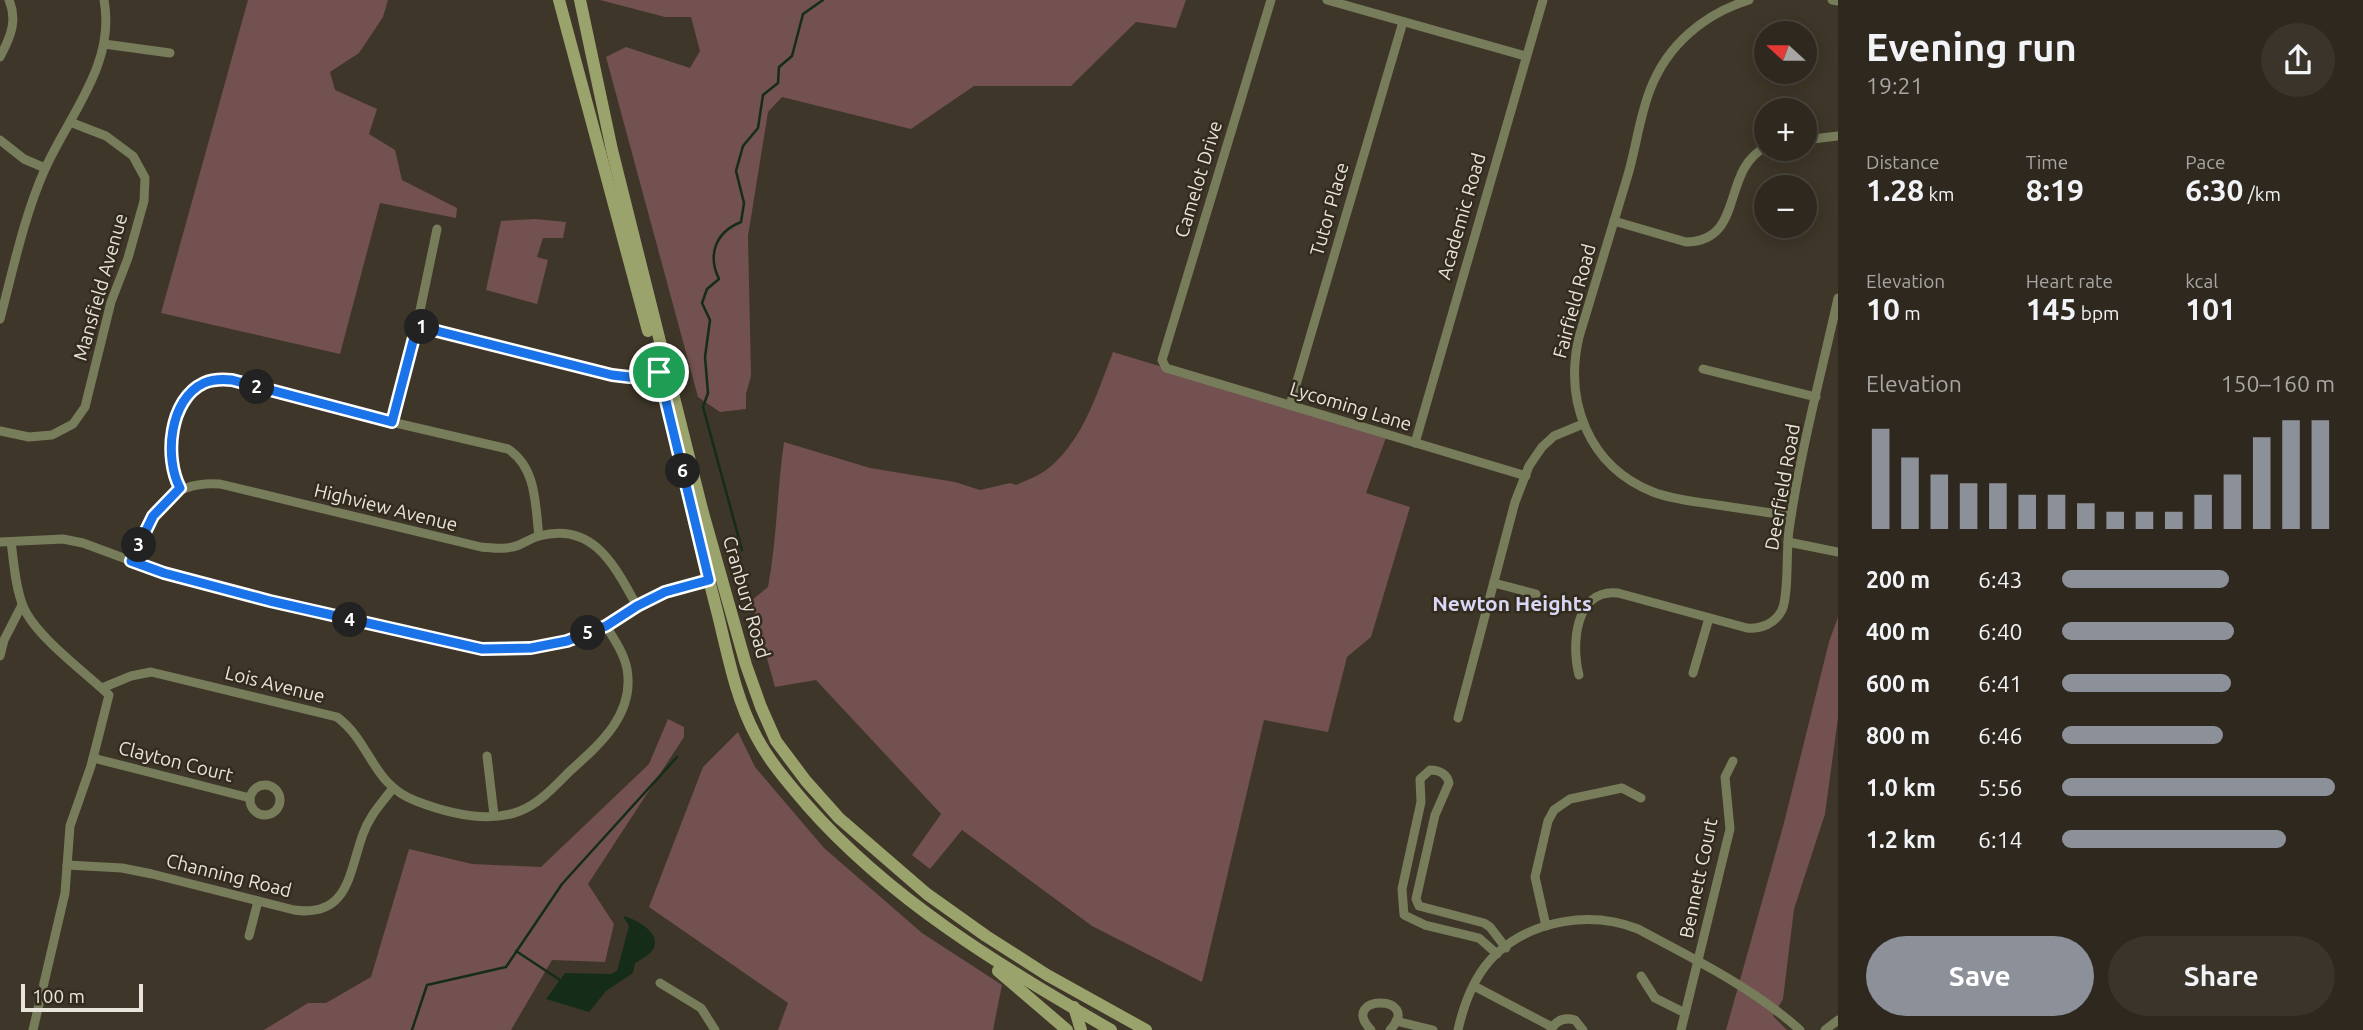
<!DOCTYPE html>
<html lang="en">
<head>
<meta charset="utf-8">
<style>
	:root { --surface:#2e281e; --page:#3a342b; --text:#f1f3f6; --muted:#a7a6a4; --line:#49443c; --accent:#8c9099 }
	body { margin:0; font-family:Ubuntu,sans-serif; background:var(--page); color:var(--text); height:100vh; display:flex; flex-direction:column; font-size:26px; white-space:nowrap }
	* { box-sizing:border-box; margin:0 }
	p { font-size:23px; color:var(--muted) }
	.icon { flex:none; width:38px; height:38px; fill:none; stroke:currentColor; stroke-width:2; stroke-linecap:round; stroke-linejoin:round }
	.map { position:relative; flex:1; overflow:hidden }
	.details { display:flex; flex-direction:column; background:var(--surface); width:525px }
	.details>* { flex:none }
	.needle { width:46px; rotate:291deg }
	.tools { position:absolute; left:1754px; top:21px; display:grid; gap:14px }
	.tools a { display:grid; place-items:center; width:63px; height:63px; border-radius:50%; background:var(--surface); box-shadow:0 4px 18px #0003,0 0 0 2px var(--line); font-size:35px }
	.scale { position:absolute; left:21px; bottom:18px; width:122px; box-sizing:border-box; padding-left:7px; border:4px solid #e9e4db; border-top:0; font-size:19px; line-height:24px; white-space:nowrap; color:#e9e4db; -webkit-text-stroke:5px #332c1e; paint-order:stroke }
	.pin { position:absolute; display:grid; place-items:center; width:60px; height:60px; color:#fff; margin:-30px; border:4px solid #fff; border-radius:50%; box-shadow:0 2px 7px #0007 }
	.km { position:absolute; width:35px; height:35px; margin:-18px; border-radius:50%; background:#222; color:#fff; font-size:19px; line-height:35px; text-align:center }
	.round { display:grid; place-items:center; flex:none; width:74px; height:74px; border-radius:37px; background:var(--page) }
	.headline { display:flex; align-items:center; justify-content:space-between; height:119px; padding:0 28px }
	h1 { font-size:38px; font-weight:700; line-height:52px }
	.stats { display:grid; grid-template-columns:repeat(3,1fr); gap:10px; height:119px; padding:7px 28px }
	.stats div { display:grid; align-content:center }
	.stats b { font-size:30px; font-weight:700 }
	.stats small { font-size:19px; font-weight:400 }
	.stats p { font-size:19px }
	.chart { height:196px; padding:14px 28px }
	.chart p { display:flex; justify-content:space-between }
	.chart svg { width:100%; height:126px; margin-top:7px; stroke:var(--accent); stroke-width:6 }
	.primary-button { display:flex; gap:14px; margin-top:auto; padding:14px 28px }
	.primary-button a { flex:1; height:80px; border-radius:42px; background:var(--accent); color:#fff; font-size:28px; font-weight:700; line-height:80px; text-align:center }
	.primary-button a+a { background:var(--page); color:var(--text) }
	ul { padding:0 28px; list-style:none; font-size:23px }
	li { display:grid; grid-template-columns:112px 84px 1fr; align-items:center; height:52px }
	li i { height:18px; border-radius:9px; background:var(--accent) }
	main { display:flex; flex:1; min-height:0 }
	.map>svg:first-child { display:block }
</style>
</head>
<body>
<main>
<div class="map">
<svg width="1838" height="1030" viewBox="0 0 1838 1030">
	<rect width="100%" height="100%" fill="#3e3628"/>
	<!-- green -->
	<g fill="#725150">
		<path d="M248,0H388L383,17L359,53L330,72L335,90L377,109L369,134L395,150L402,180L457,208L456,218L380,203L340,354L161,313Z"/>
		<path d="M600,0H1186L1176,28L1136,22L1071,86H974L911,129L782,97L768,112L748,236L751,376L746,394V409L720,412L698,397L606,57L626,47L690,68L700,51L691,17H665Z"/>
		<path d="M535,219L566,222L563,238H543L537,257L548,260L537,304L486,290L501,221Z"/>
		<path d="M1113,352L1387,435L1366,493L1410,507L1371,637L1347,657L1328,732L1264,720L1202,982L1092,926L962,830L930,869L912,855L941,814L816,680L775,687L751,601L768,587C777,539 777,491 784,442L870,468L955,482L980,490L1010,483L1016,485C1027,480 1041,475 1050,467C1084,438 1097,393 1113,352Z"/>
		<path d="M1838,617V718L1825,814L1794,909L1783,999L1773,1016L1787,1030H1726L1784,823L1829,642Z"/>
		<path d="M668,719L684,727V737L588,884L614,924L605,962L552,960L511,1030H264L308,1003H326L371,977L409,849L472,864L541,867L649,764Z"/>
		<path d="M738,732L755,767L824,848L922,933L1002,985L993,1030H778L788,1003L649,907L703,767Z"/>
	</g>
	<!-- water -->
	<path fill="#152d18" d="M623,916C633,918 657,930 655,944C654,953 642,959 635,963L633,973L606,991L589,1012L546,999L565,973L611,974L617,971L629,926Z"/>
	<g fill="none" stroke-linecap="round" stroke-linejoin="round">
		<!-- stream -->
		<g stroke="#152d18" stroke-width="2.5">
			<path d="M742,550L703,407L708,393L705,357L710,320L702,303L707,289L719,279C707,254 716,232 741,222L744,203L736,171L743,146L758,128L763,95L778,83L779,67L792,56L803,14L823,0"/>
			<path d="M516,951L560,980"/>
			<path d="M412,1030L427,985L506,967L562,884L677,757"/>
		</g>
		<!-- street -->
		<g stroke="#777c5b" stroke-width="9">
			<path d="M1271,0L1162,360L1166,368L1526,476"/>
			<path d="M1327,0L1525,56"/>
			<path d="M1749,0C1704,14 1667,45 1650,90C1639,118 1636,149 1627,178C1611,231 1595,284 1579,337C1564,401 1588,466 1653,492C1671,499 1691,501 1711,504C1738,508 1764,512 1791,516"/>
			<path d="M1832,0L1838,1"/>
			<path d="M104,44L170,53"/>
			<path d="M0,57C10,38 18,21 9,0"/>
			<path d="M0,140L24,159L45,168"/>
			<path d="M1804,140L1838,136"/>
			<path d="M1614,221L1686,242C1746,241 1720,170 1766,147"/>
			<path d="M0,319C13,270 24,216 45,169C69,115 116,64 104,0"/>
			<path d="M417,325L612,375L629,377L659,372"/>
			<path d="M1703,369L1816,397"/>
			<path d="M1290,405L1403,22"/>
			<path d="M392,422L417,325L437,229"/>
			<path d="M0,431L29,437L52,435L73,424L85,407L111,302L128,258L144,201L145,178L133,156L106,136L70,122"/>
			<path d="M1415,443L1543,0"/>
			<path d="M180,488L171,463L170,445L177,417L185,400L192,391L205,382L214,380H232L344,411L508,449C537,468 535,505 539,536"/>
			<path d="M0,542L63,539L83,543L164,573L270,601L482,649L531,648L567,641L606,626L637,606L665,592L713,579"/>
			<path d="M11,542C14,563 15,586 23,606C35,636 85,672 109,695L91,766L70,826L65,893L33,1030"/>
			<path d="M1788,542L1838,552"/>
			<path d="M131,561C152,517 163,480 220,484L481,547C494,548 507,550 519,545C526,542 532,538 539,536C594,521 615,567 637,606"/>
			<path d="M1494,583L1536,594"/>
			<path d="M0,656L4,640L22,605"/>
			<path d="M1693,673L1709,618"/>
			<path d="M1579,675C1571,645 1575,588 1618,593L1747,628C1761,629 1775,624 1782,610C1789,595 1786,549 1789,530C1800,452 1821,375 1838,298"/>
			<path d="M102,688L131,676L151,672L337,717C371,742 372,785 416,801C447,813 487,824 520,811C540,803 555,786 570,771C600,744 635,714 627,669C624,653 614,639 606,626"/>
			<path d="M1458,718L1515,502L1529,466L1542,447L1554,436L1583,424"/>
			<path d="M487,756L494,815"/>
			<path d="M93,758L250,798"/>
			<circle cx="265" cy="800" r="15"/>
			<path d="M67,865L122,868L152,874L294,910C349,918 349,872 363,834C369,816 382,803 393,788"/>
			<path d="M1546,926L1535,877L1548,821L1554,810L1570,799L1622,788L1641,798"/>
			<path d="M249,936L258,901"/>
			<path d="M1497,954L1479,938L1425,925L1404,915L1402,889L1421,802L1420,779L1430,770C1439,770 1447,774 1449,783L1435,815L1416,899L1419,906L1484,923L1490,927L1506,948"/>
			<path d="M1641,976L1655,998L1685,1013"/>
			<path d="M660,983L701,1008L715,1030"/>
			<path d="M1474,986L1552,1027"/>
			<path d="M1396,1021L1433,1030"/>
			<path d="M1371,1030C1337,994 1424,994 1390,1030"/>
			<path d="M1458,1030C1464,1003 1476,973 1496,954C1534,919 1592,911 1638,929C1694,959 1752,987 1800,1030"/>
			<path d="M1551,1030C1556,1020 1564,1017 1575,1020L1583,1030"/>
			<path d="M1681,1030L1730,829L1725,777L1733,761"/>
			<path d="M1825,1030L1838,1020"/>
		</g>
		<!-- secondary -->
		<g stroke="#9ba36c" stroke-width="12">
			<path d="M559,0L648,331"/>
			<path d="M580,0L612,150L703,513L746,665L761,707L776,741L806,781L839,818L927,894L986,936L1047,975L1146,1030"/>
			<path d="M671,420C686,485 701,550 718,615C728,656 736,699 756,736C769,761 788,783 806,804C891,901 1001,966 1111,1030"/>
			<path d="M998,971L1067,1030"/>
			<path d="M1074,1007L1081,1030"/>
		</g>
	</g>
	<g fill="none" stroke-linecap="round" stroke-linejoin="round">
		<!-- route casing -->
		<g stroke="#fff" stroke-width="14">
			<path id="route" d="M417,326L612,375L629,377L659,372L709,580L665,592L637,606L606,626L567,641L531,648L482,649L270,601L164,573L131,561L153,516L180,488C164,458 169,399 204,383C213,379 222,379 232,380L392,422Z"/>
		</g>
		<!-- route -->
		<use href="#route" stroke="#1a73e8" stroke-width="9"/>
	</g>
	<g text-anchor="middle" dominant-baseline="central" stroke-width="5" stroke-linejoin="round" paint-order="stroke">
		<!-- street labels -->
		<g font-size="19" fill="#e9e4db" stroke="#332c1e">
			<text transform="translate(1198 179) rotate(-73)">Camelot Drive</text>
			<text transform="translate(1329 209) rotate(-74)">Tutor Place</text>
			<text transform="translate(1461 216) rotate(-74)">Academic Road</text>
			<text transform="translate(100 287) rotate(-74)">Mansfield Avenue</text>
			<text transform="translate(1574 301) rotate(-75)">Fairfield Road</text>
			<text transform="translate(1351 406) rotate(17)">Lycoming Lane</text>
			<text transform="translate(1782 487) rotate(-80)">Deerfield Road</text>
			<text transform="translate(386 507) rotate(14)">Highview Avenue</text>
			<text transform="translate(747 597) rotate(74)">Cranbury Road</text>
			<text transform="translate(275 684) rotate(14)">Lois Avenue</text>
			<text transform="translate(176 761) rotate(14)">Clayton Court</text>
			<text transform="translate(229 875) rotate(14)">Channing Road</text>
			<text transform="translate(1698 878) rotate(-78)">Bennett Court</text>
		</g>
		<!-- neighbourhood labels -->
		<g font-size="21" font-weight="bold" fill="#d8d8f6" stroke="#332c1e">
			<text x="1512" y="603">Newton Heights</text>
		</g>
	</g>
</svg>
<div class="tools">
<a><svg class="needle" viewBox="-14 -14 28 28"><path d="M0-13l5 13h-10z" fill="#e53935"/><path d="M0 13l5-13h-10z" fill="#a7a6a4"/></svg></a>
<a>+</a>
<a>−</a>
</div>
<div class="scale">100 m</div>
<div class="pin" style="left:659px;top:372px;background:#1e9e55"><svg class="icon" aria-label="arrive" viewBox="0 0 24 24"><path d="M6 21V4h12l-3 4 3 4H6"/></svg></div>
<b class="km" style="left:422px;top:327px">1</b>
<b class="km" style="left:257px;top:387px">2</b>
<b class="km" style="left:139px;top:545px">3</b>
<b class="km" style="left:350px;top:620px">4</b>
<b class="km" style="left:588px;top:633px">5</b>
<b class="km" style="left:683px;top:471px">6</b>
</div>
<section class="details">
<div class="headline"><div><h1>Evening run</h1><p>19:21</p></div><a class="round"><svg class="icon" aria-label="share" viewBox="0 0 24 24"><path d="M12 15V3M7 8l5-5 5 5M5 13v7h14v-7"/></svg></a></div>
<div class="stats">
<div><p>Distance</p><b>1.28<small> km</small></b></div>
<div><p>Time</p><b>8:19</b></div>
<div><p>Pace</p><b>6:30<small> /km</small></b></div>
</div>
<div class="stats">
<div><p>Elevation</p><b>10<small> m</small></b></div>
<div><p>Heart rate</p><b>145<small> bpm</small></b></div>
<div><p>kcal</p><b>101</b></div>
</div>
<div class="chart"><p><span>Elevation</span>150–160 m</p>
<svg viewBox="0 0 160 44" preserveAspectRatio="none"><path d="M5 44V9M15 44V19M25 44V25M35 44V28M45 44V28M55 44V32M65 44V32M75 44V35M85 44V38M95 44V38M105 44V38M115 44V32M125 44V25M135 44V12M145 44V6M155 44V6"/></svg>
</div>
<ul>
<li><b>200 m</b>6:43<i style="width:61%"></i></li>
<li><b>400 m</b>6:40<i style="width:63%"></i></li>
<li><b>600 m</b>6:41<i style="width:62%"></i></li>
<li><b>800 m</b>6:46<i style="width:59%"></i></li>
<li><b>1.0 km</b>5:56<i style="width:100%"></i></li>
<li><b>1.2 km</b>6:14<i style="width:82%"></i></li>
</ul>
<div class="primary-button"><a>Save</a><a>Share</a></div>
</section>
</main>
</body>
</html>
